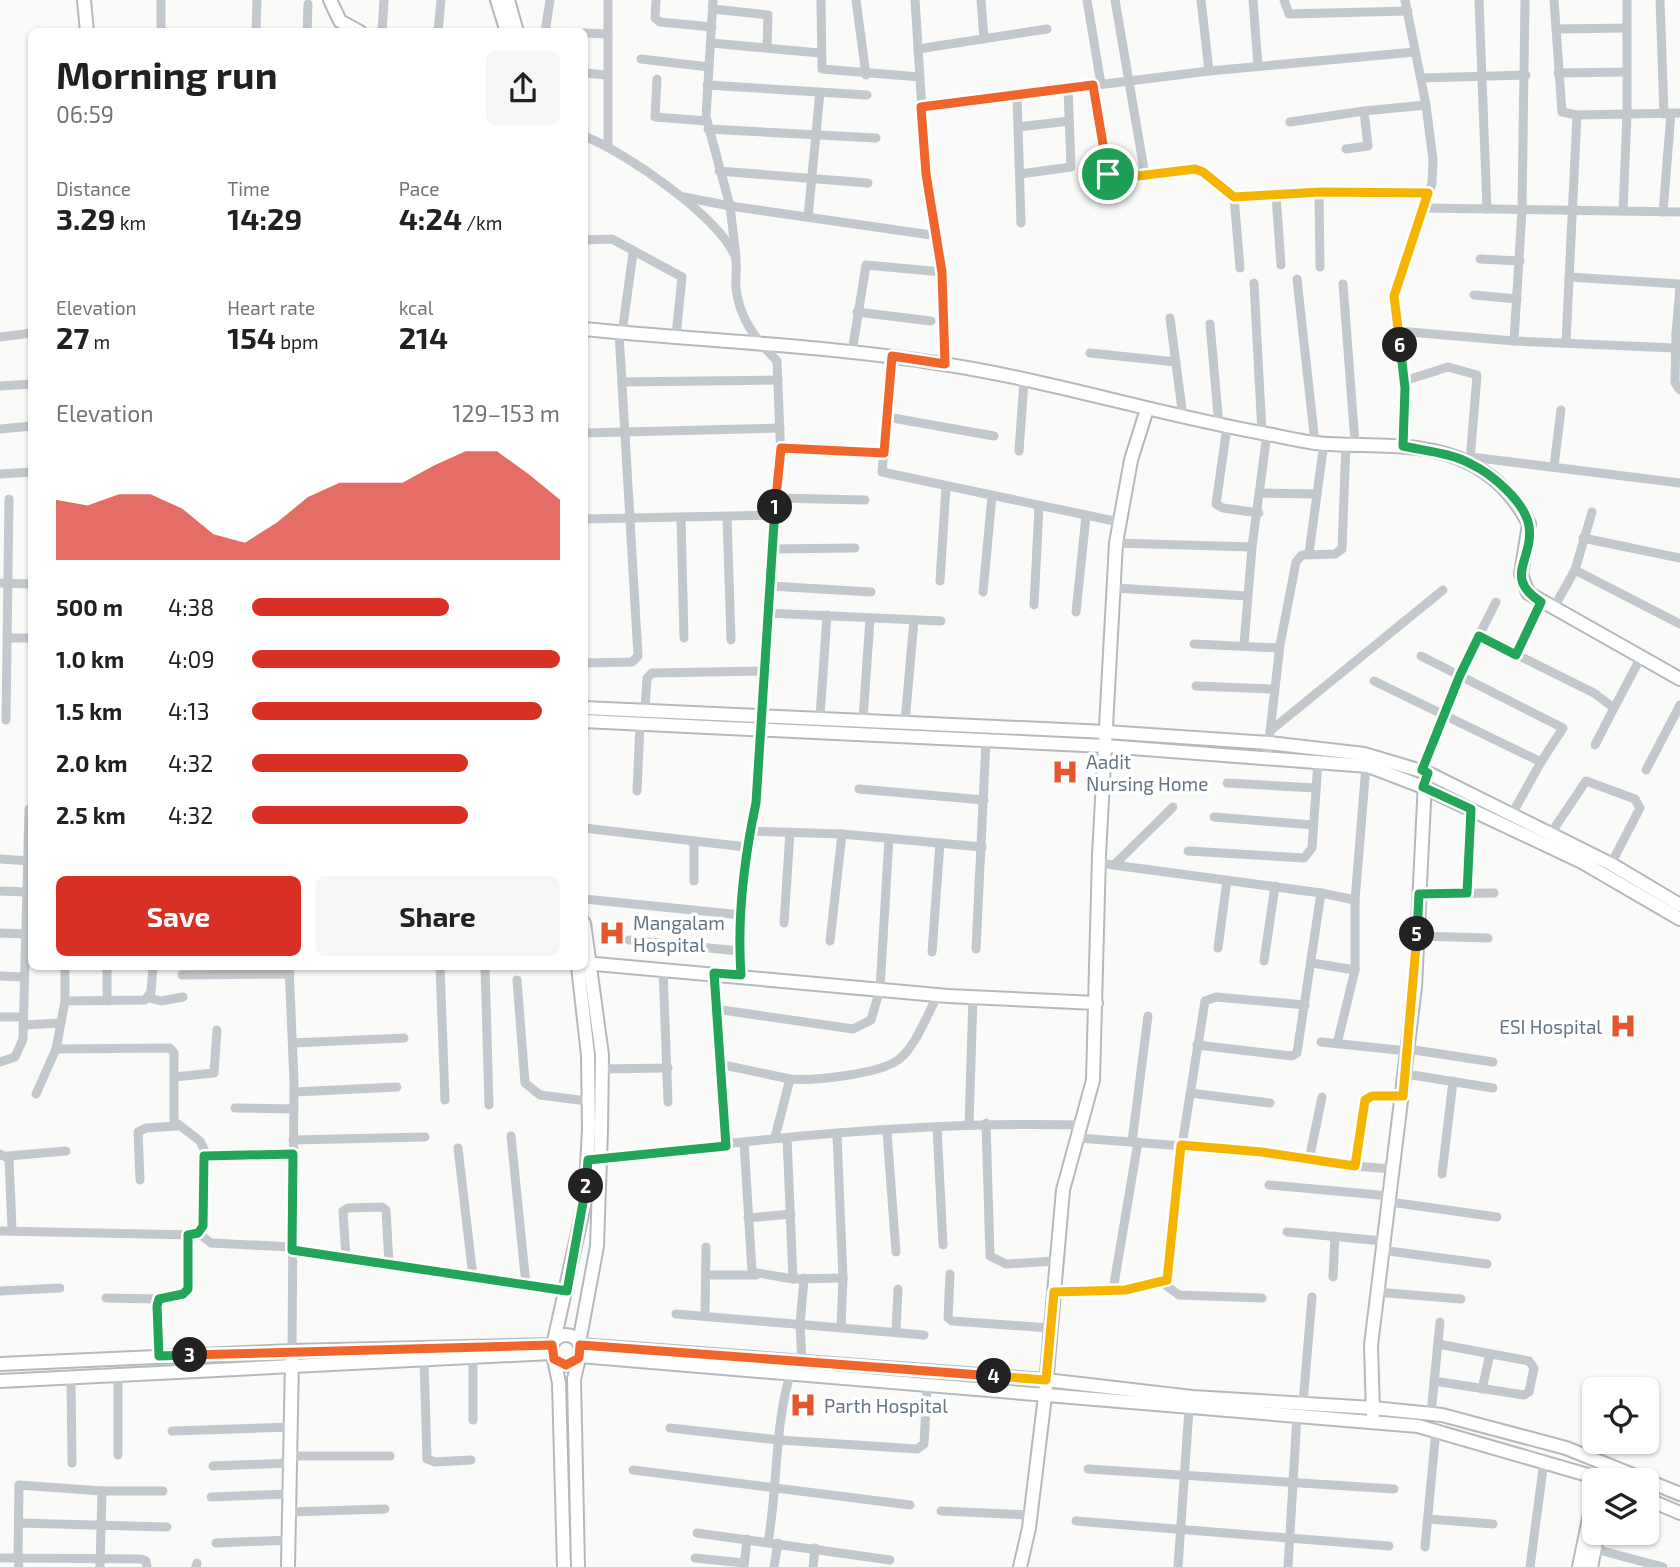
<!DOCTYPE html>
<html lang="en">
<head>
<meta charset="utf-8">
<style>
	:root { --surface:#fff; --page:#f6f6f6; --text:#202124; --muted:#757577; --accent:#d93025 }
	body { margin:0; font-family:"Exo 2",sans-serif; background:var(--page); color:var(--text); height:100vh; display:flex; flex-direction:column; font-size:26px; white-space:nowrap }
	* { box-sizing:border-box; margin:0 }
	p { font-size:23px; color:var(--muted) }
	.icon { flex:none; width:38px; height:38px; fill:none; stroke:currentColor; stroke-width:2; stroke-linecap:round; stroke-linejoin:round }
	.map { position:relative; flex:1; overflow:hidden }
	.drawer { position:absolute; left:28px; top:28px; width:560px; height:942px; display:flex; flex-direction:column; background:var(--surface); border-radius:10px; box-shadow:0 2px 5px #0004 }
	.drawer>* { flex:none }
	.fabs { position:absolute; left:1582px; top:1377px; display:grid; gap:14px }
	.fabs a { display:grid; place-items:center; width:77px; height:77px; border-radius:10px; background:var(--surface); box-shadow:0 2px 5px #0004; font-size:35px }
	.pin { position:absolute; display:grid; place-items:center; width:60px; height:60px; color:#fff; margin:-30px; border:4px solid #fff; border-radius:50%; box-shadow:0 2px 7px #0007 }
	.km { position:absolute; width:35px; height:35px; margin:-18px; border-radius:50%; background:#222; color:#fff; font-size:19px; line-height:35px; text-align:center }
	.round { display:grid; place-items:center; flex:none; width:74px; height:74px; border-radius:10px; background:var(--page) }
	.head { display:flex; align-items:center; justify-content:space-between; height:119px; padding:0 28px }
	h1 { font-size:38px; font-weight:700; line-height:52px }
	.figures { display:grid; grid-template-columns:repeat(3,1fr); gap:10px; height:119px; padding:7px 28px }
	.figures div { display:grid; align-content:center }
	.figures b { font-size:30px; font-weight:700 }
	.figures small { font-size:19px; font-weight:400 }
	.figures p { font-size:19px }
	.chart { height:196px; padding:14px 28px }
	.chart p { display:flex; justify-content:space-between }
	.chart svg { width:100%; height:126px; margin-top:7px; fill:var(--accent); opacity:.7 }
	.primary-button { display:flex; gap:14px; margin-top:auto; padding:14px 28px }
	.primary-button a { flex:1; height:80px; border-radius:10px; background:var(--accent); color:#fff; font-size:28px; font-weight:700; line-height:80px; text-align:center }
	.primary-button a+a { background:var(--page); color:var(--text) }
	ul { padding:0 28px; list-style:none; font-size:23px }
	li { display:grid; grid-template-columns:112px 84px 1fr; align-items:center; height:52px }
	li i { height:18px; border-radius:9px; background:var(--accent) }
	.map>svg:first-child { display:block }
</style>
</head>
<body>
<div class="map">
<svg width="1680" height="1567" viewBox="0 0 1680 1567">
	<rect width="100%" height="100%" fill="#fafaf8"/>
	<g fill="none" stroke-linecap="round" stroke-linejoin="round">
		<!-- secondary casing -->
		<g stroke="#b3babf" stroke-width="16">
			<g id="secondary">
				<path d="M84,0L87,32"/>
				<path d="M330,0L340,21L360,32"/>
				<path d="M497,0L507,32"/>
				<path d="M508,0L517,32"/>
				<path d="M584,329C704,341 824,345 943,364C1054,381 1162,416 1273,435C1287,438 1301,441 1315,443C1366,448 1424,439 1471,464C1496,477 1516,499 1529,524L1521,574L1528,593L1680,679"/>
				<path d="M584,708L1106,732L1269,743L1364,754L1428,773L1611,864L1680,905"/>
				<path d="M584,721L1105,746L1368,766L1423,787L1582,862L1680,919"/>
				<path d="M584,963L948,996L1096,1003"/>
				<circle cx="566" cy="1350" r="15"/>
				<path d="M554,1341L585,1201L589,1130L588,1055L578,966"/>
				<path d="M579,1343L597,1246L601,1130L602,1055L584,923"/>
				<path d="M580,1345L1046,1380L1192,1397L1373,1408L1442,1415L1566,1448L1680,1494"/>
				<path d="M580,1356L1418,1426L1605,1480"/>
				<path d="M554,1359L559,1383L564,1567"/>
				<path d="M0,1364L292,1351L552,1345"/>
				<path d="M0,1381L551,1353"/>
				<path d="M1373,1414L1371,1345L1415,987L1425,781"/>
				<path d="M1647,1499L1680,1513"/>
				<path d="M288,1567L292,1361"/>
				<path d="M578,1567L574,1379L579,1358"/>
				<path d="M1020,1567L1029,1528L1045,1396L1063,1190L1093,1080L1099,855L1116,543L1131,460L1147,409"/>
				<path d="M1579,1567L1594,1494"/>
				<path d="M1591,1567L1598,1533"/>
			</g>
		</g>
		<!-- street -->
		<g stroke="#c3c8cc" stroke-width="9">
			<path d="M161,0V32"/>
			<path d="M656,0L655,18L660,22L712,27"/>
			<path d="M713,0L706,117L730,206L736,257"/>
			<path d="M821,0L822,69L920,77"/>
			<path d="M856,0L866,75"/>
			<path d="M915,0L926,174L942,272L945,364"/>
			<path d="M981,0L984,39"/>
			<path d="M1087,0L1101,84"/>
			<path d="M1115,0L1145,175"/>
			<path d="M1201,0L1209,71"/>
			<path d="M1253,0L1258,66"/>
			<path d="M1284,0L1289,14L1408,11"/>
			<path d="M1479,0L1487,209"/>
			<path d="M1554,0L1562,112L1577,115L1680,113"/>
			<path d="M1660,0L1664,114"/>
			<path d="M713,9L768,15L767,48"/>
			<path d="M1556,29L1627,28"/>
			<path d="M256,32L257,0"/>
			<path d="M307,32L308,4"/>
			<path d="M382,32L384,0"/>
			<path d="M438,32L441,0"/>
			<path d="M545,32L550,0"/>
			<path d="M584,33L608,34"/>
			<path d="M711,43L820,53"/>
			<path d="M918,49L1047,29"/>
			<path d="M641,59L709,67"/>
			<path d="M584,73L607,75"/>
			<path d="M1558,73L1627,72"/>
			<path d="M1421,78L1526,75"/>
			<path d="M657,79L655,117L707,121"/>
			<path d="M707,85L867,95"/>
			<path d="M1093,85L1108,174L1121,178L1195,169L1203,172L1234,197"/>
			<path d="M1017,95L1021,223"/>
			<path d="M921,107L1209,71L1415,52"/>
			<path d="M1290,122L1364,111"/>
			<path d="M1018,127L1069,121"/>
			<path d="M708,129L876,138"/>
			<path d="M584,136C625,152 717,215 735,256C738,265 735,278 736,288C739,318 756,340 777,361L781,460L767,604L764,714L756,803L746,847L738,940L741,975"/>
			<path d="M608,147V0"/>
			<path d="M1346,149L1368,146L1364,111L1426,105"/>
			<path d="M719,171L868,183"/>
			<path d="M1020,174L1071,167L1068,88"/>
			<path d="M1276,195L1281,265"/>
			<path d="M684,197L730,206L938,236"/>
			<path d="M1423,208L1680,212"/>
			<path d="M1623,211L1627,114V0"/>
			<path d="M1663,212L1671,113"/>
			<path d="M808,217L820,92"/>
			<path d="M584,240L612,239L682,277L676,336"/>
			<path d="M1480,259L1520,261"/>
			<path d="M1320,267L1319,193H1428"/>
			<path d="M1240,268L1234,197L1319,193"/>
			<path d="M1569,277L1680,284"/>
			<path d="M1297,279L1315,443"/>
			<path d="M1254,283L1262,433"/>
			<path d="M1343,284L1355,443"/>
			<path d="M1680,287L1676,334L1680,335"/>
			<path d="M1474,295L1517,299"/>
			<path d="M857,312L931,321"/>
			<path d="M1170,318L1183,417"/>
			<path d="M1210,324L1219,426"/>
			<path d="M1398,331L1514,341L1675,348"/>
			<path d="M622,333L633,253"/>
			<path d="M1676,334L1675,383L1680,390"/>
			<path d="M0,337L32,333"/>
			<path d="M1514,341L1522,210L1525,0"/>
			<path d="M1566,342L1577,115"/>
			<path d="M852,352L866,265L942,272"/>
			<path d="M1090,353L1176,362"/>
			<path d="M892,357L882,472L1119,522"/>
			<path d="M1404,381L1448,367L1477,375L1470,461"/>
			<path d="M622,382L778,380"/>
			<path d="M0,386L32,384"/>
			<path d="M887,417L994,436"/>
			<path d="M1227,427L1216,504L1223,508L1259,513"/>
			<path d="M0,429L32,426"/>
			<path d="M584,433L780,428"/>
			<path d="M1403,446L1405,388L1394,296L1432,183L1433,160L1426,105L1405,0"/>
			<path d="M781,448L884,453"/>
			<path d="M1019,451L1024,381"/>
			<path d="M1471,457L1680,483"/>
			<path d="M1554,466L1561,410"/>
			<path d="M0,474L32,472"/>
			<path d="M1261,493L1317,494"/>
			<path d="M776,498L865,500"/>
			<path d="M1592,512L1575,570L1680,624"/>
			<path d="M681,517L684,638"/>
			<path d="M727,517L731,640"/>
			<path d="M584,519L774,515"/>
			<path d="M1583,538L1680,558"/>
			<path d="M1116,543L1252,547L1244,645"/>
			<path d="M1252,547L1267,434"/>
			<path d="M771,549L855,548"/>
			<path d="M1309,553L1324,443"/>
			<path d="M940,581L946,487"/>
			<path d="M0,583L32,584"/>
			<path d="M770,586L871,592"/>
			<path d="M1114,588L1247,596"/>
			<path d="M983,592L992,496"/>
			<path d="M1034,605L1039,507"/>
			<path d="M1553,609L1575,570"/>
			<path d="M1076,612L1086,516"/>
			<path d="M767,613L941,621"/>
			<path d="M1479,636L1594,693L1614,708L1640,659"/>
			<path d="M7,638H32"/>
			<path d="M1194,644L1279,648"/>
			<path d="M1516,655L1541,602"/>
			<path d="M584,663L632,662L638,656L619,333"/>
			<path d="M1374,681L1541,762L1563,728L1421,656"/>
			<path d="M1196,686L1274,689"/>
			<path d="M645,710L647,678L652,673L765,671"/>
			<path d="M820,717L827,615"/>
			<path d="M863,719L870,619"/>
			<path d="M6,720L9,499"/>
			<path d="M905,722L914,620"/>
			<path d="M1270,731L1443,590"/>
			<path d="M1595,745L1614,708"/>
			<path d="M1267,758L1280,645L1296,562L1302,555L1335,554L1342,549L1346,443"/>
			<path d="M1422,770L1464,665L1496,602"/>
			<path d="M1646,770L1680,705"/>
			<path d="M1227,783L1316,788"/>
			<path d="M859,789L984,800"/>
			<path d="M637,791L640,724"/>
			<path d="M1512,814L1541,762"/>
			<path d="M1214,817L1313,825"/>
			<path d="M584,828L746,847"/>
			<path d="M750,831L842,834"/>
			<path d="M1551,833L1586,781L1635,799L1640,808L1611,864"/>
			<path d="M1188,851L1304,858L1312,848L1318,762"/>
			<path d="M0,859L30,861"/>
			<path d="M1099,863L1321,893"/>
			<path d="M1114,865L1173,807"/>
			<path d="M694,881V841"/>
			<path d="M0,891L26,892"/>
			<path d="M1467,893L1471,809"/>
			<path d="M1419,894L1494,893"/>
			<path d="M584,899L742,915"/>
			<path d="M784,923L790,832"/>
			<path d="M0,933L24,934"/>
			<path d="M1417,936L1488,938"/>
			<path d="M629,940L739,951"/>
			<path d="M830,941L842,834L982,847"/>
			<path d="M1218,948L1227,880"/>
			<path d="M976,949L986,741"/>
			<path d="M932,952L940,843"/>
			<path d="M1264,961L1275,886"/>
			<path d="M1312,963L1355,970"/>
			<path d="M289,966L294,1081L292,1351"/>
			<path d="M440,966L445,1100"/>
			<path d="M485,966L489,1105"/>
			<path d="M663,969L668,1102"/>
			<path d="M714,973L726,1146"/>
			<path d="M182,975L290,974"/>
			<path d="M0,976L23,977"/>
			<path d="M517,980L525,1083L540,1095L587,1101"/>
			<path d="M149,998L161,1001L183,997"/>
			<path d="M65,1001L145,1000L151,992L153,966"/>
			<path d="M107,1001V966"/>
			<path d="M715,1009L853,1029L871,1020L880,989L889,838"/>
			<path d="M0,1017H23"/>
			<path d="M23,1025L61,1023"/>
			<path d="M1321,1042L1408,1051"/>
			<path d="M293,1043L404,1038"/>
			<path d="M1337,1044L1355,970V900"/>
			<path d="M1197,1045L1292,1056L1297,1053L1321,893L1355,900L1366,766"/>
			<path d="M56,1049L65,1001V966"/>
			<path d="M1408,1049L1493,1062"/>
			<path d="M0,1062L15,1057L23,1039L29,809"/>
			<path d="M719,1064L790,1079L775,1137"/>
			<path d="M601,1069L668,1068"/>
			<path d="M1406,1074L1493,1088"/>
			<path d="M174,1077L214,1073L217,1030"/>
			<path d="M790,1079C814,1081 879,1074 898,1060C916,1047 927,1014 938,995"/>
			<path d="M294,1092L397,1087"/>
			<path d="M1190,1093L1270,1103"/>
			<path d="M235,1108L294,1109"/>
			<path d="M986,1123L990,1256L1006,1264L1055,1261"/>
			<path d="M969,1125L973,996"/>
			<path d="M937,1127L943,1245"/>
			<path d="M887,1132L896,1252"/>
			<path d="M837,1135L843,1278L841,1326"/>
			<path d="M511,1136L526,1285"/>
			<path d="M787,1138L793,1279"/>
			<path d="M1078,1138L1262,1152L1340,1165L1393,1169"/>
			<path d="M293,1140L425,1137"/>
			<path d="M744,1142L752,1272L793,1279L843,1278"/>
			<path d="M1132,1142L1148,1016"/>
			<path d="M458,1148L473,1277"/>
			<path d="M0,1154L9,1159L12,1229"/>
			<path d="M8,1156L66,1151"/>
			<path d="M204,1156L293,1154"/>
			<path d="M595,1159C756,1139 918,1121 1080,1125"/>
			<path d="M1309,1160L1322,1097"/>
			<path d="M1355,1166L1365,1100L1372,1096H1403"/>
			<path d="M1442,1174L1453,1081"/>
			<path d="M140,1180L138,1132L146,1128L177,1126"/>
			<path d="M1269,1185L1390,1196"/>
			<path d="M1390,1202L1497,1217"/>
			<path d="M748,1218L791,1214"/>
			<path d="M0,1231L194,1235L203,1226L204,1149L200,1141L174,1121V1053L170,1048L56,1049L36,1094"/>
			<path d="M1287,1232L1383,1241"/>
			<path d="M198,1233L211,1243L292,1247"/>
			<path d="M292,1250L567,1291"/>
			<path d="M1381,1250L1487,1264"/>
			<path d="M346,1258L343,1211L348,1208L382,1207L386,1210L389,1264"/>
			<path d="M950,1274L948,1318L952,1321L1050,1328"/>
			<path d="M706,1275H756"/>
			<path d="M1333,1277L1335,1236"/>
			<path d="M1163,1283L1179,1295L1262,1298"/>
			<path d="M1113,1290L1138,1142"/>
			<path d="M0,1291L60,1288"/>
			<path d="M1054,1292L1125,1290L1167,1280L1182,1145L1205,1001L1216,997L1305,1005"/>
			<path d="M1376,1292L1461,1299"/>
			<path d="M106,1298L159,1299"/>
			<path d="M676,1314L924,1335"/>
			<path d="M705,1316L706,1247"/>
			<path d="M896,1332L898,1289"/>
			<path d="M159,1357L157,1303C165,1293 180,1299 188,1289V1235"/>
			<path d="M473,1357V1420"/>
			<path d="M424,1360L427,1459L435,1462L471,1460"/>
			<path d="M802,1362L800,1325L804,1278"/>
			<path d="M71,1378L72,1463"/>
			<path d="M1434,1381L1524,1395L1529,1392L1534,1368L1529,1361L1438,1344"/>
			<path d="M1482,1389L1490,1354"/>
			<path d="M1303,1403L1312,1297"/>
			<path d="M1431,1414L1440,1322"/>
			<path d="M670,1428L779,1440L917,1449L924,1444L927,1387"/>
			<path d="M172,1431L291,1427"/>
			<path d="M118,1455V1376"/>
			<path d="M290,1456H390"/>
			<path d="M213,1466L290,1463"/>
			<path d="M1088,1469L1394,1489"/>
			<path d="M633,1470L910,1505"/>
			<path d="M211,1497L290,1494"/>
			<path d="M941,1511L1030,1515"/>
			<path d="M289,1512L385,1509"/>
			<path d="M1428,1519L1493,1524"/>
			<path d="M1076,1521L1389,1546"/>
			<path d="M19,1523L167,1527"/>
			<path d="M697,1533L890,1560"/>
			<path d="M768,1542C778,1487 774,1429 790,1375"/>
			<path d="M216,1543L289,1540"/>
			<path d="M1425,1547L1436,1429"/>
			<path d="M1595,1549L1663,1567"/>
			<path d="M0,1558H18L19,1567"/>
			<path d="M695,1558L744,1563"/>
			<path d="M100,1567L102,1491"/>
			<path d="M147,1567L146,1561L141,1559L18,1558L19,1485L102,1491H163"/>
			<path d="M196,1567L197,1563"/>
			<path d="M744,1567L747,1539"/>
			<path d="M774,1567L778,1543"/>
			<path d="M813,1567L815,1548"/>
			<path d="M1178,1567L1189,1409"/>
			<path d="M1288,1567L1297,1415"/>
			<path d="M1530,1567L1544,1461"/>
		</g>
		<!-- secondary -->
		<use href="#secondary" stroke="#fff" stroke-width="12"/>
	</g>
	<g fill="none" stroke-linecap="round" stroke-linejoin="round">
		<!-- split-1 casing -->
		<g stroke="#fff" stroke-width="14">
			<path id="split-1" d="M775,507L781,448L884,453L892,356L945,364L942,272L926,174L921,107L1093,85L1108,174"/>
		</g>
		<!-- split-2 casing -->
		<g stroke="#fff" stroke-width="14">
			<path id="split-2" d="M586,1186L588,1160L726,1146L714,973L741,975C737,918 744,859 756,803L775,507"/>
		</g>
		<!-- split-3 casing -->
		<g stroke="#fff" stroke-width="14">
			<path id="split-3" d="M190,1355L159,1356L157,1306L159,1299L183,1294L188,1289V1235L198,1233L203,1226L204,1156L293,1154L292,1250L567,1291L586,1186"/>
		</g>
		<!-- split-4 casing -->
		<g stroke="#fff" stroke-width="14">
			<path id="split-4" d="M190,1355L552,1345L554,1359L566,1365L579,1358L580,1345L994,1376"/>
		</g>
		<!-- split-5 casing -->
		<g stroke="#fff" stroke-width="14">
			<path id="split-5" d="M994,1376L1046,1380L1054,1292L1125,1290L1167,1280L1181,1145L1262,1152L1355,1166L1365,1100L1372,1096H1403L1417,934"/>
		</g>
		<!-- split-6 casing -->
		<g stroke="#fff" stroke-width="14">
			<path id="split-6" d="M1400,345L1405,388L1403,446C1425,451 1451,453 1471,464C1492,474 1525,502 1529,526C1534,560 1502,577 1541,602L1516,655L1479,636L1460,675L1422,770L1428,773L1423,787L1471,809L1467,893L1419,894L1417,934"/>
		</g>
		<!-- split-7 casing -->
		<g stroke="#fff" stroke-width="14">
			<path id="split-7" d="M1108,174L1121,178L1195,169L1203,172L1234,197L1320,192L1428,193L1394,296L1400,345"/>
		</g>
		<!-- split-1 -->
		<use href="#split-1" stroke="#f0652b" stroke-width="9"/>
		<!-- split-2 -->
		<use href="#split-2" stroke="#22a559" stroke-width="9"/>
		<!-- split-3 -->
		<use href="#split-3" stroke="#22a559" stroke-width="9"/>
		<!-- split-4 -->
		<use href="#split-4" stroke="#f0652b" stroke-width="9"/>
		<!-- split-5 -->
		<use href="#split-5" stroke="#f5b400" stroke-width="9"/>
		<!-- split-6 -->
		<use href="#split-6" stroke="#22a559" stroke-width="9"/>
		<!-- split-7 -->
		<use href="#split-7" stroke="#f5b400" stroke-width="9"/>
	</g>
	<!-- icons -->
	<defs>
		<g id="hospital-bare" transform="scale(2.1)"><path d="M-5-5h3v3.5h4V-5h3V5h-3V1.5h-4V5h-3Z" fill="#e4572e" stroke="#fff" stroke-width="2.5" paint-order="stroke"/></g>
	</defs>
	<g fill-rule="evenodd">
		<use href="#hospital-bare" x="1065" y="772"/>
		<use href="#hospital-bare" x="612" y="933"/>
		<use href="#hospital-bare" x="1623" y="1026"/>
		<use href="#hospital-bare" x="803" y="1405"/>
	</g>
	<g text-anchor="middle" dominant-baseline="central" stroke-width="7" stroke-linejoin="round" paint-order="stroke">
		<!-- poi labels -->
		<g font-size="19" fill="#657683" stroke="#fff" text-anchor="start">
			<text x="1086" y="761">Aadit<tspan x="1086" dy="22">Nursing Home</tspan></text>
			<text x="633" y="922">Mangalam<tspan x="633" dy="22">Hospital</tspan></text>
			<text x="1602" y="1026" text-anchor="end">ESI Hospital</text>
			<text x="824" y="1405">Parth Hospital</text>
		</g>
	</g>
</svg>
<div class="fabs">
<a><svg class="icon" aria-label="locate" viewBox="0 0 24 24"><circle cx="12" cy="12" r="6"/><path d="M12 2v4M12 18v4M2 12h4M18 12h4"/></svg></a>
<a><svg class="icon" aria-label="layers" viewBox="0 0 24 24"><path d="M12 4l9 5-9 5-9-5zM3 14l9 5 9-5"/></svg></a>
</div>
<div class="pin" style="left:1108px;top:174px;background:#1e9e55"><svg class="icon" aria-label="arrive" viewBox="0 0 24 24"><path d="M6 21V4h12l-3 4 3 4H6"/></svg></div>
<b class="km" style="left:775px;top:507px">1</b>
<b class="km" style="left:586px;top:1186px">2</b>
<b class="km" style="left:190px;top:1355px">3</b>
<b class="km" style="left:994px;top:1376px">4</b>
<b class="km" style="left:1417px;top:934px">5</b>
<b class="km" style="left:1400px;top:345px">6</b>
<section class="drawer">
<div class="head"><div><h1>Morning run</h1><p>06:59</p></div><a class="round"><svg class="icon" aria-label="share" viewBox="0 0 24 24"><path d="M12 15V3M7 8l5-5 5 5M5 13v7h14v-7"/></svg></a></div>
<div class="figures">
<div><p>Distance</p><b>3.29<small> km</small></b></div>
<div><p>Time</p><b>14:29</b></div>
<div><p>Pace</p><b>4:24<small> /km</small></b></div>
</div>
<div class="figures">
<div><p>Elevation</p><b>27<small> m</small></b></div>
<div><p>Heart rate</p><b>154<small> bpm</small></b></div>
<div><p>kcal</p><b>214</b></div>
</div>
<div class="chart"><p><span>Elevation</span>129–153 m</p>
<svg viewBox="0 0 160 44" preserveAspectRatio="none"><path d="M0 44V23L10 25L20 21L30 21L40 26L50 35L60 38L70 31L80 22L90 17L100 17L110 17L120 11L130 6L140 6L150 14L160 23V44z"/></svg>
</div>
<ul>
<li><b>500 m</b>4:38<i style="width:64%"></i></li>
<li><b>1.0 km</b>4:09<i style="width:100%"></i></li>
<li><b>1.5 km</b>4:13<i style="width:94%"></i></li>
<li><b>2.0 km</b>4:32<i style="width:70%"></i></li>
<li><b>2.5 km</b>4:32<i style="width:70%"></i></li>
</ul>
<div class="primary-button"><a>Save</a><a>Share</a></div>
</section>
</div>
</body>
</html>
